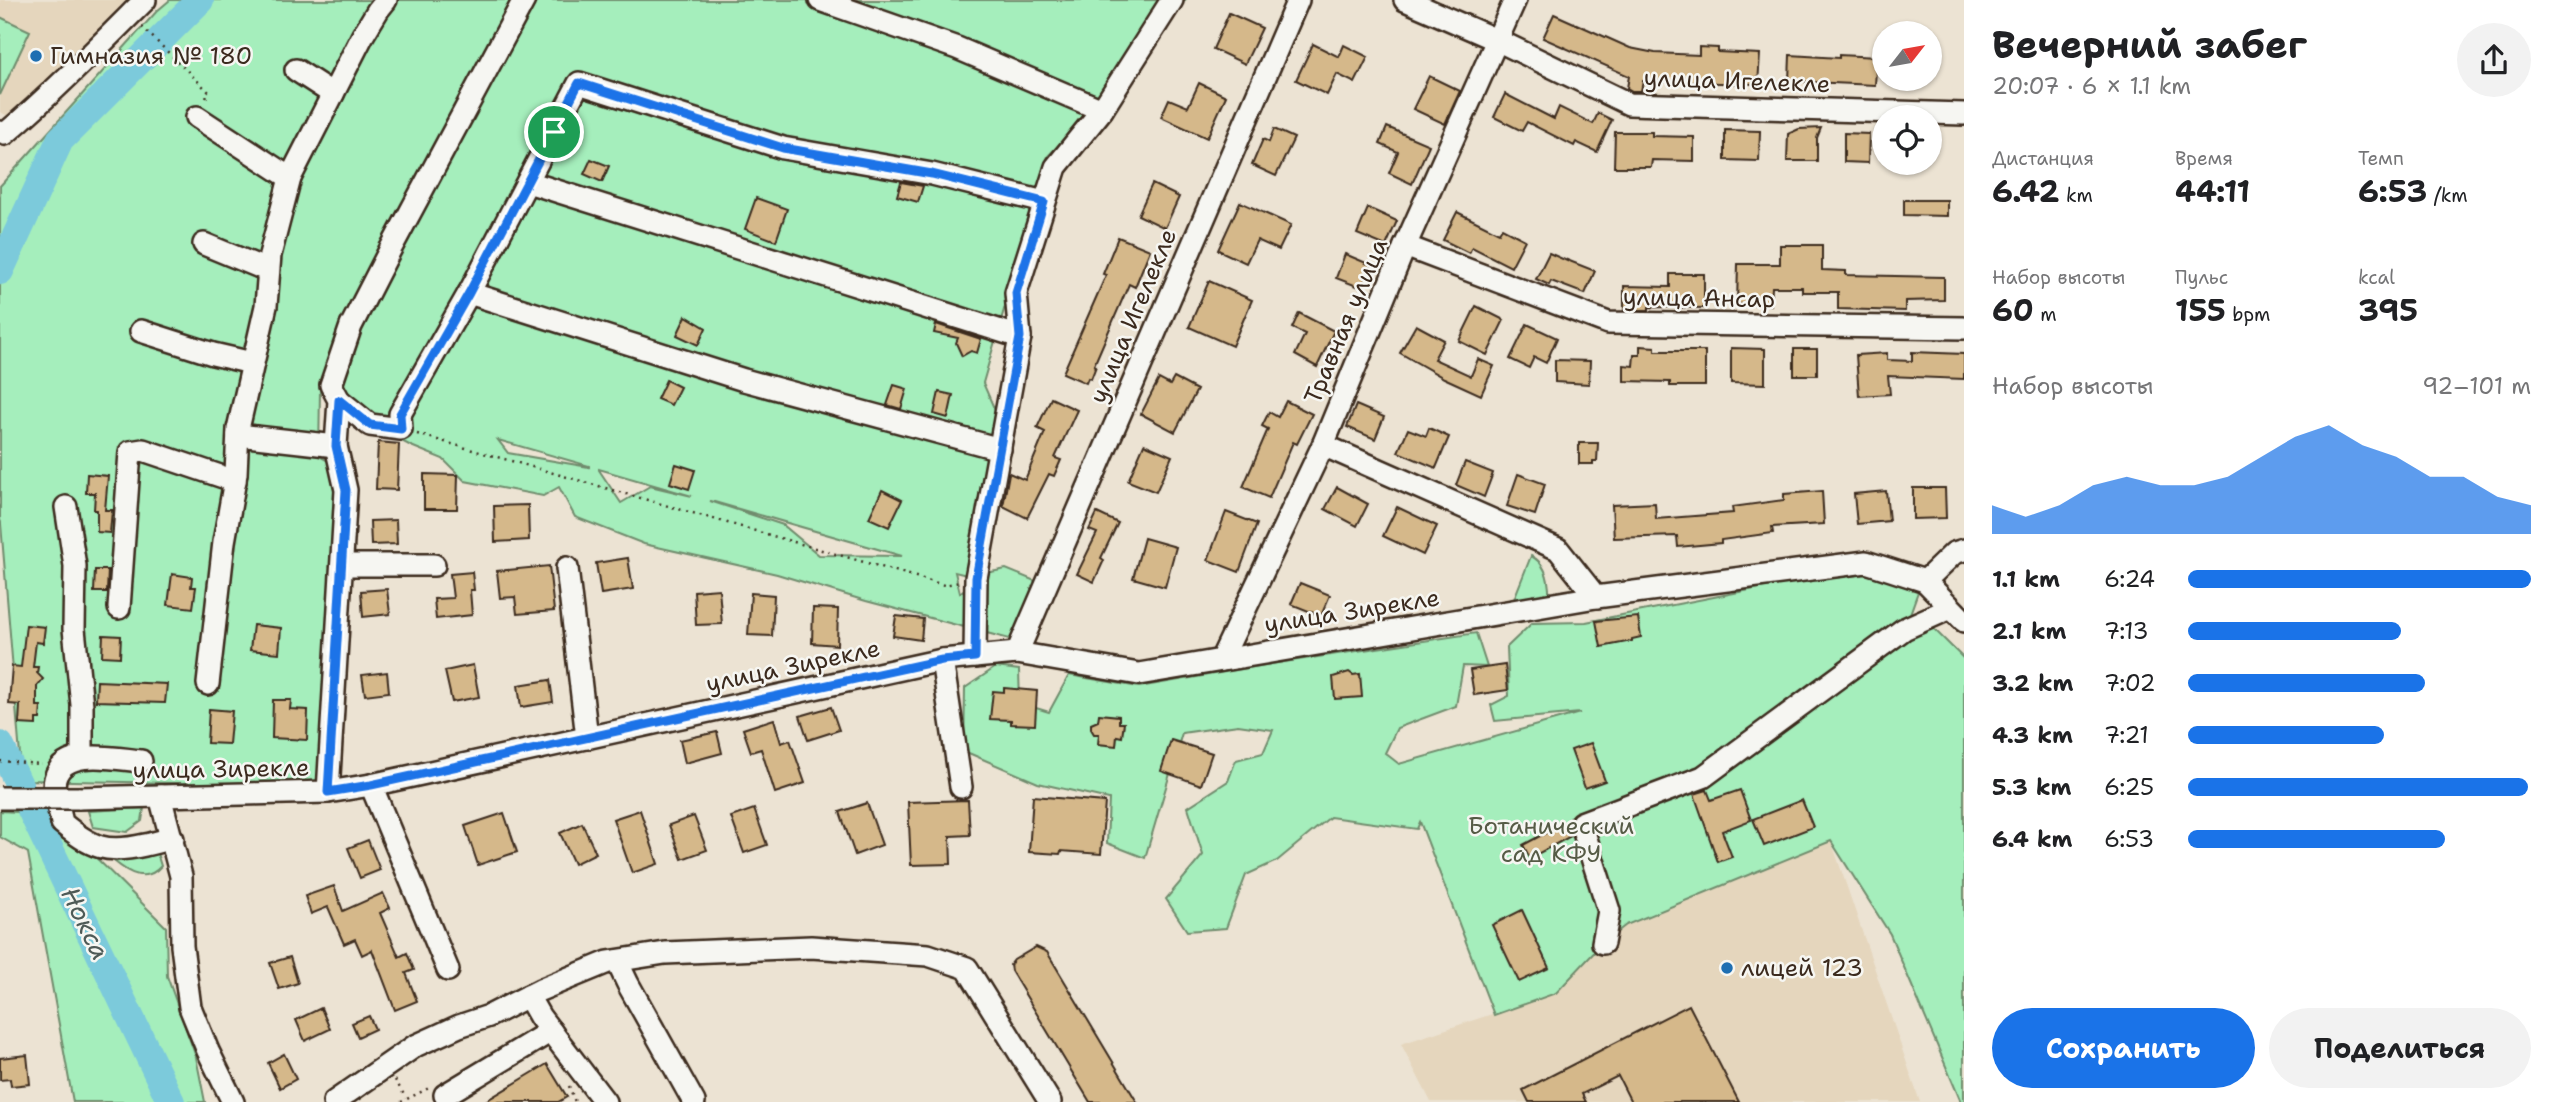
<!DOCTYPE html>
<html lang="ru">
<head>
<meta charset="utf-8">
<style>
	:root { --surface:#fff; --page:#f2f2f2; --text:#202124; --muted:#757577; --accent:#1a73e8 }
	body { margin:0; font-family:"Shantell Sans",sans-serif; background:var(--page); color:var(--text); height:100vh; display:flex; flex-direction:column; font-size:26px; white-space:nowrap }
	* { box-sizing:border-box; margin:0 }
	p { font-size:23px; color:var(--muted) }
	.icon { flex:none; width:38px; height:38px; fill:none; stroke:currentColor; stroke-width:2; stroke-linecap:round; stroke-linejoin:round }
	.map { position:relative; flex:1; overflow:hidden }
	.sheet { display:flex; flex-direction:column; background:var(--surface); width:595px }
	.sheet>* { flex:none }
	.needle { width:46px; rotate:59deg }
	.buttons { position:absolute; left:1872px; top:21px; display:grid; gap:14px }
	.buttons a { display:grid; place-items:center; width:70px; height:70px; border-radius:50%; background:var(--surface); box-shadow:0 2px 5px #0004; font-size:35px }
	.pin { position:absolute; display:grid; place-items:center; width:60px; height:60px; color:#fff; margin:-30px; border:4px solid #fff; border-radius:50%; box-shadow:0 2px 7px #0007 }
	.round { display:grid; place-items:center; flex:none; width:74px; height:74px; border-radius:37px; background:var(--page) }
	.head { display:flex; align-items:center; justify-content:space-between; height:119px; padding:0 28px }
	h1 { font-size:38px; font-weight:700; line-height:52px }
	.stats { display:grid; grid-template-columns:repeat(3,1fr); gap:10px; height:119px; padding:7px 28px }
	.stats div { display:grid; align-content:center }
	.stats b { font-size:30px; font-weight:700 }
	.stats small { font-size:19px; font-weight:400 }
	.stats p { font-size:19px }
	.chart { height:196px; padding:14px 28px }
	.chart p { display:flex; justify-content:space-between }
	.chart svg { width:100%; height:126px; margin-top:7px; fill:var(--accent); opacity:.7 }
	.cta { display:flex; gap:14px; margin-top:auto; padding:14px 28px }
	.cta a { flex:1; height:80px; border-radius:42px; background:var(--accent); color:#fff; font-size:28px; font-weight:700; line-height:80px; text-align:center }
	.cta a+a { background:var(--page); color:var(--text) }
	ul { padding:0 28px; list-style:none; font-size:23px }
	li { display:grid; grid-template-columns:112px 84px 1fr; align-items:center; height:52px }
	li i { height:18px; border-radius:9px; background:var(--accent) }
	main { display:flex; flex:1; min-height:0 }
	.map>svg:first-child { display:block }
</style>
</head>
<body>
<main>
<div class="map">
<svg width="1964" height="1102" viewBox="0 0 1964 1102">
	<rect width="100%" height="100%" fill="#ece3d3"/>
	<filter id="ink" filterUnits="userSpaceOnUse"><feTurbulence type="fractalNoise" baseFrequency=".0143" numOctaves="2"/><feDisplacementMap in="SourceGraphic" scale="14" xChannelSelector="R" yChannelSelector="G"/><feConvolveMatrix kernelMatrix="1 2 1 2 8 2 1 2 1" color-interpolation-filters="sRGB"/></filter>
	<g filter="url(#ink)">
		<!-- built -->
		<g fill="#e5d6bd">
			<path d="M0,0H127L13,118L0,112Z"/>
			<path d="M1831,840L1920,1102H1431L1401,1044L1556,993L1603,943L1626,925Z"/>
		</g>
		<!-- green -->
		<g fill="#a5eebc" stroke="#708c6d" stroke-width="2" fill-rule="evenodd">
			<path d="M170,0H1185L1100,102L1048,156L983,383L1001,424L971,576L955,572L960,593L981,574L1006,569L1040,583L1017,641L866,601L777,574L644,544L575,517L559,487L543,496L465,481L443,459L411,446L383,431L388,420L331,403V392L320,389L319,456L332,463L337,473L320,786L22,780L1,524L0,526V186L157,11ZM498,440L589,466V467L508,453ZM599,470V469L692,496L650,486L621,503ZM710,501H711L902,556L819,555L783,525Z"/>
			<path d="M0,17L30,31L0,95Z"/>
			<path d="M1531,556C1548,564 1550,586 1549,603L1512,604Z"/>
			<path d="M1862,568L1920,586L1910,614L1924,619L1964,659V1102H1961L1890,934L1831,841L1626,925L1603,943L1556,993L1494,1015L1420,822L1417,829L1330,817L1277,861L1246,875L1226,928L1187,931L1166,899L1203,855L1188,807L1228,781L1236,760L1263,753L1273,730L1238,725L1182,733L1145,858L1107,843L1109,799L1038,783L964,751L965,688L996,667L1019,670L1020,703L1049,712L1069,675L1139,687L1271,664L1476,633L1487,667L1463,666L1456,706L1397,728L1385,753L1399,764L1580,713L1495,721L1491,705L1509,696L1507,647L1532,623L1586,622Z"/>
			<path d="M144,808L142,821L127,832L93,827L88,811Z"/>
			<path d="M0,811L52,814L166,927L167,976L196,1057L205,1102H73L28,853L0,837Z"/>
			<path d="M155,847L161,866C143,887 121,868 106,854Z"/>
		</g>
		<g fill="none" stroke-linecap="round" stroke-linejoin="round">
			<!-- river -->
			<g stroke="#7ccadb" stroke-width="28">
				<path d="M0,271L60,140L200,0"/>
				<path d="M0,745L171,1102"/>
			</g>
		</g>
		<!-- building -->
		<g fill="#d5b88a" stroke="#3b2a1e" stroke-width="2">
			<path d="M1229,13L1262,28L1245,64L1213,49Z"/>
			<path d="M1554,14L1630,48L1655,53L1699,55V47L1718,48V52L1760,54L1758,84L1643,81L1641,91H1632L1627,88L1629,76L1543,38Z"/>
			<path d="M1313,44L1339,57L1344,45L1368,57L1355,83L1337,74L1327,95L1296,80Z"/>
			<path d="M1790,55L1839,58V55L1877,57L1875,85L1789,81Z"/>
			<path d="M1429,76L1460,91L1445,124L1413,109Z"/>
			<path d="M1199,83L1226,96L1207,138L1161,117L1169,99L1188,107Z"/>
			<path d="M1505,94L1554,119L1559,107L1593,124L1598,113L1612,120L1597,152L1576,142L1574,146L1527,122L1522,131L1494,117Z"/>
			<path d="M1387,127L1429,145L1412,184L1389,173L1398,152L1380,144Z"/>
			<path d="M1821,128L1817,138V161H1787L1788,134L1799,129Z"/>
			<path d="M1274,129L1294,138L1276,176L1252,165L1263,139L1269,142Z"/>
			<path d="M1725,130L1760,131L1759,161L1725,160Z"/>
			<path d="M1615,132H1652V136L1694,137V161L1652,160L1651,167H1614Z"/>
			<path d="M1844,133L1869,134L1868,163L1844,162Z"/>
			<path d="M591,159L609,166L602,182L584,174Z"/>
			<path d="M901,182L923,186L918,202L897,196Z"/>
			<path d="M1152,184L1179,197L1165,228L1138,215Z"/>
			<path d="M756,198L787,209L776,241L745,229Z"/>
			<path d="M1904,200H1947V216L1904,215Z"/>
			<path d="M1240,202L1291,225L1279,250L1257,240L1246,263L1218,250Z"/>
			<path d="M1368,208L1397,221L1386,246L1357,234Z"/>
			<path d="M1457,212L1499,233L1502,228L1525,240L1511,267L1472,247L1469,253L1443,240Z"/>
			<path d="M1118,237L1150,250L1135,287L1129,284L1094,365L1096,366L1091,379L1088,378L1086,383L1063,373L1106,275L1103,274Z"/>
			<path d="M1780,245H1822V270L1846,271V275L1944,277V300L1905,301V311L1838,309V292H1802V287H1772L1771,305L1737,304L1738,264H1780Z"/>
			<path d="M1549,253L1567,261V260L1595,271L1585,294L1551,281L1549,285L1536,279Z"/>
			<path d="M1345,254L1371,265L1362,288L1336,278Z"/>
			<path d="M1670,274H1704V308L1649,307V310H1624V286L1670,287Z"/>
			<path d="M1209,281L1252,300L1232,346L1189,327Z"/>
			<path d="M1476,306L1504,320L1487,355L1459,341Z"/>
			<path d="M1299,313L1334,331L1317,367L1295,355L1305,334L1292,328Z"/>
			<path d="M686,316L706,328L698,345L677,335Z"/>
			<path d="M936,324L981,339L977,353L971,351L962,356L956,343L958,338L934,333Z"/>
			<path d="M1527,324L1557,338L1546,363L1534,357L1529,368L1510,359Z"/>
			<path d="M1416,325L1444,340L1434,359L1471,376L1478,359L1494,366L1481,395L1444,378L1400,353Z"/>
			<path d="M1640,346L1655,347V351H1705V386H1670V382L1624,381V365L1633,366L1634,355H1640Z"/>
			<path d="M1731,348L1765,349V384L1731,383Z"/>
			<rect x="1794" y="349" width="23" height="26"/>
			<path d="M1912,352L1964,354V379L1888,376L1890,394L1859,396L1856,355L1887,353V360L1912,361Z"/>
			<path d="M1555,360L1590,361L1589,384L1555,382Z"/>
			<path d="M1174,378L1197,390L1175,432L1141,414L1159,379L1170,385Z"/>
			<path d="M666,380L680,387L671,405L657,399Z"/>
			<path d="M894,385L907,389L901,409L887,405Z"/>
			<path d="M939,392L953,395L948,418L934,414Z"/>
			<path d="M1051,398L1077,410L1055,458L1061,460L1054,476L1049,474L1027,518L1003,506L1009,473L1025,480L1045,432L1037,428Z"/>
			<path d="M1286,401L1312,414L1297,444L1293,442L1269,498L1243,487L1268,429L1262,426L1269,412L1278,417Z"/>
			<path d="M1356,405L1384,417L1375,439L1347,427Z"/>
			<path d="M1429,428L1449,437L1436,468L1398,452L1408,429L1426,436Z"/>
			<path d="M378,442L399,444L397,490L376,489Z"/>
			<path d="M1579,443H1598L1597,461H1593V464H1579Z"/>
			<path d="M1144,444L1172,456L1156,492L1128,481Z"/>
			<path d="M1465,462L1493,473L1484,497L1456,485Z"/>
			<path d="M676,464L695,470L689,489L670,483Z"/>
			<path d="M87,474L108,476L105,510H112L110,533L97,532V510H94L95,493H86Z"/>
			<path d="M424,474L458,475L457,509H424Z"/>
			<path d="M1518,474L1545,484L1535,515L1507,506Z"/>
			<path d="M1337,487L1368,504L1357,526L1325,509Z"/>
			<path d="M1913,488H1945L1946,518L1913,519Z"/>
			<path d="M882,490L902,500L889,527L869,518Z"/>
			<path d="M1822,491L1824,524L1772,527L1773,533L1721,540V543L1678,547L1677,536L1614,538L1612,505L1655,503L1656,519L1733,513L1732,507L1784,500V494Z"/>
			<path d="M1886,491L1889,521L1857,524L1854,494Z"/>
			<path d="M528,505L529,540L495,542L494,506Z"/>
			<path d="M1397,507L1437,526L1423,555L1383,536Z"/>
			<path d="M1226,512L1257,524L1239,572L1208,560Z"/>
			<path d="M1097,513L1118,523L1101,558L1104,560L1094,582L1077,574L1097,533L1089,530Z"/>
			<path d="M396,520L397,544L371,545L370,521Z"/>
			<path d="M1144,538L1176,547L1165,587L1133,578Z"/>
			<path d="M628,558L633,589L601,594L596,563Z"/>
			<path d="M549,566L554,611L517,614L515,597L500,598L497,571Z"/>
			<path d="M95,570H108L107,592H94Z"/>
			<path d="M472,572L474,590H470L472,615L436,619L434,599L453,598L450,574Z"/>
			<path d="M172,574L192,577L191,587H196L193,608L168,605Z"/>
			<path d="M1300,583L1330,595L1321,616L1291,604Z"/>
			<path d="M387,589L390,614L363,617L361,591Z"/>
			<path d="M719,589L722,624L696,625L694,591Z"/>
			<path d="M751,593L774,595L772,636L748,635Z"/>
			<path d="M813,608L838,609L837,645L812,643Z"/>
			<path d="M896,616L923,619L921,640L893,636Z"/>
			<path d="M1638,617L1641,637L1632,639V641L1601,647L1596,621Z"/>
			<path d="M26,625L45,627L43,643L36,642L33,667H38L37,673L43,679L37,686V706H41L40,719H36V725L19,724L20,705L9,704L12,666L21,667Z"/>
			<path d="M253,625L281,628L279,653L250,650Z"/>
			<path d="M103,635L121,636L120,657L102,656Z"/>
			<path d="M473,665L479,697L452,702L445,671Z"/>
			<path d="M1505,665L1508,690L1474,695L1470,670Z"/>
			<path d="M387,672L389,692L365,695L362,675Z"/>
			<path d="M1349,672L1353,675L1360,674L1362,697L1335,699L1333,677Z"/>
			<path d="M550,680L553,702L521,707L518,685Z"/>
			<path d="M97,681L167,684L165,703L96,701Z"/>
			<path d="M1004,688L1037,691L1035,725L1011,724V720L990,719L993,691L1004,692Z"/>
			<path d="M273,700H291L290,709L308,710L307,740L272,738Z"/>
			<path d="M831,707L839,730L808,740L800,716Z"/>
			<path d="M209,709L232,711L229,744L207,743Z"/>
			<path d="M1099,714L1119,716V723H1124L1122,737L1117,736L1116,746L1098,744L1099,734H1094L1091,729V724L1098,721Z"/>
			<path d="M774,719L781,743L790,740L805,783L775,793L761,749L751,752L743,729Z"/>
			<path d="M717,732L722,753L685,763L680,740Z"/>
			<path d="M1171,740L1212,753L1201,785L1161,771Z"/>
			<path d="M1591,743L1605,781L1585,788L1571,750Z"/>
			<path d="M1707,790L1711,800L1740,790L1751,820L1722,831L1732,857L1718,862L1694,794Z"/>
			<path d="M1033,796L1105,802L1101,854L1061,851L1060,854L1029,852Z"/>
			<path d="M968,800L970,835L950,836L951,864L911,865L908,802Z"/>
			<path d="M1802,800L1813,827L1764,846L1753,819Z"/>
			<path d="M867,803L882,845L855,855L840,812Z"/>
			<path d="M754,809L767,845L744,853L731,817Z"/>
			<path d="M640,810L658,864L632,873L613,819Z"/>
			<path d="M504,813L517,852L478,865L465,826Z"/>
			<path d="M694,816L707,850L682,859L669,825Z"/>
			<path d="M1568,821L1571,836L1530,858L1523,845Z"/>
			<path d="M582,823L596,853L574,864L560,833Z"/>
			<path d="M368,840L380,870L360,878L348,848Z"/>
			<path d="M334,886L343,911L383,893L390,908L380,913L399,957L407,953L414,970L406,973L417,1001L395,1010L372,950L362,955L355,939L344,944L328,907L311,914L305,896Z"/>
			<path d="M1522,910L1549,968L1519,982L1492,925Z"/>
			<path d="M1036,947L1047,952L1137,1102H1090L1011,971L1010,965L1014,960Z"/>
			<path d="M290,957L298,983L279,989L270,963Z"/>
			<path d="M1689,1005L1739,1102H1631L1618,1076L1582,1094L1586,1102H1529L1523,1090Z"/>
			<path d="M321,1008L330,1029L305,1041L296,1020Z"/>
			<path d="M369,1016L375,1029L358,1037L352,1023Z"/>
			<path d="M284,1054L296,1079L280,1088L268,1063Z"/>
			<path d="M27,1055L30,1084L11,1086L10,1079L0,1080V1058Z"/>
			<path d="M547,1064L567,1097L558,1102H484Z"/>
		</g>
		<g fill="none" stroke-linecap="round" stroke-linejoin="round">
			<!-- minor casing -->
			<g stroke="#3b2a1e" stroke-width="26">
				<g id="minor">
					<path d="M820,0L957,48L1102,110"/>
					<path d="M1405,0L1499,41L1629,104L1964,114"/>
					<path d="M296,70L333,94"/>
					<path d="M197,117L290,178"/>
					<path d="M0,132L5,134C54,92 99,46 145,0"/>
					<path d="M528,182L1020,337"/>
					<path d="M204,244L267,270"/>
					<path d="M1405,246L1608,323L1964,328"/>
					<path d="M469,293L744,380L1000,449"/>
					<path d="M141,331L213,354L252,363"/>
					<path d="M339,400L370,425L401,429L400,414L469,293L579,83L783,148L932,174L1044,202"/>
					<path d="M238,435L336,446"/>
					<path d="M1323,445L1558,549L1596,597"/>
					<path d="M66,507L75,566L74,629L82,705V756"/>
					<path d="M342,565H434"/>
					<path d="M567,568L587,738"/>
					<path d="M1925,581L1954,553L1964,550"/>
					<path d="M119,608L130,452L143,450L235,481"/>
					<path d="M1017,653L1298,0"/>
					<path d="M975,657L976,578L1020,337L1016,293L1056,167L1102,110L1172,0"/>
					<path d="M942,660L961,787"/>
					<path d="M1221,660L1323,445L1405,246L1515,0"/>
					<path d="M208,684L224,542L236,474L238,429L266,306L270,255L290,178L363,35L378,10L386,0"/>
					<path d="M141,761C117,759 63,746 55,779C52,791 60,811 62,823C92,848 106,854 145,845C155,843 162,840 173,839"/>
					<path d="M371,785L448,970"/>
					<path d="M328,792L346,490L336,446L339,400L331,385L351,326L390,250L524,0"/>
					<path d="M160,796L181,876L182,946L190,1007L208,1051L233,1102"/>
					<path d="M78,798L328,792L371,785L942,660L1017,653L1139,674L1596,597L1866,562L1925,581L1964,621"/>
					<path d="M1603,943L1609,911L1581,823L1703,777L1904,629L1951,608"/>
					<path d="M617,961L628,984L694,1102"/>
					<path d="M528,996L540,1017L605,1102"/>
					<path d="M445,1095L551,1031"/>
					<path d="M334,1102L415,1046L459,1026L489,1016L540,990L608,962L665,953L811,947L928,955L967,968L1050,1102"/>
				</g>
			</g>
			<!-- path -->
			<g stroke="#3b2a1e" stroke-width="2.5" stroke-dasharray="2 5" stroke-linecap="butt">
				<path d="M142,27L209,92L205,100"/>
				<path d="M417,434L944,585L960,582"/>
				<path d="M0,761L42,764"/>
				<path d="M395,1080L406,1098"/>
				<path d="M569,1086L575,1102"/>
				<path d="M401,1102L429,1088"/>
			</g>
			<!-- minor -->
			<use href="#minor" stroke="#f6f6f2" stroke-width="21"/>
			<!-- minor-bridge casing -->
			<g stroke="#3b2a1e" stroke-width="26" stroke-linecap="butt">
				<path id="minor-bridge" d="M0,798H78"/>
			</g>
			<!-- minor-bridge -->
			<use href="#minor-bridge" stroke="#f6f6f2" stroke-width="21"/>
		</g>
	</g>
	<g fill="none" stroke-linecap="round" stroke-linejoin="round" filter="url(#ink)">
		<!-- route casing -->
		<g stroke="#fff" stroke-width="14">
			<path id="route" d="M579,83L783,148L932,174L1044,202L1016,293L1020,337L976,578L975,657L942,660L371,785L328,792L346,490L336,446L339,400L370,425L401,429L400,414L469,293Z"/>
		</g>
		<!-- route -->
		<use href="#route" stroke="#1a73e8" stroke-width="9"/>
	</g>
	<!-- markers -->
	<g fill="#1f6fb2" stroke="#f6f6f2" stroke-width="2.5">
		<circle cx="36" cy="56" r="7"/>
		<circle cx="1727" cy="968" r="7"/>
	</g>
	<g text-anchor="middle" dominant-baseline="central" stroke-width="5" stroke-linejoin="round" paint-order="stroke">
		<!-- poi labels -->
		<g font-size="24" fill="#3b2a1e" stroke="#f6f6f2" text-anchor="start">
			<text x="50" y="56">Гимназия № 180</text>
			<text x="1741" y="968">лицей 123</text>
		</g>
		<!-- street labels -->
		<g font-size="24" fill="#3b2a1e" stroke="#f6f6f2">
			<text transform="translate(1737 81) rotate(2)">улица Игелекле</text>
			<text transform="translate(1699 298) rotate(1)">улица Ансар</text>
			<text transform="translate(1133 316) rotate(-67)">улица Игелекле</text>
			<text transform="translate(1346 321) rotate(-67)">Травная улица</text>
			<text transform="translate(1352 611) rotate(-9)">улица Зирекле</text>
			<text transform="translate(793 666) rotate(-12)">улица Зирекле</text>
			<text transform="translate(221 769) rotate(-1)">улица Зирекле</text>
		</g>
		<!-- park labels -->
		<g font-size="24" fill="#565b46" stroke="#f6f6f2">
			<text x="1551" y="826">Ботанический<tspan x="1551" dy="28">сад КФУ</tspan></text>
		</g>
		<!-- water labels -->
		<g font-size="26" font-style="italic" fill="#4e5a57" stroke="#f6f6f2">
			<text transform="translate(86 923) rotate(64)">Нокса</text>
		</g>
	</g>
</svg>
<div class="buttons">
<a><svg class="needle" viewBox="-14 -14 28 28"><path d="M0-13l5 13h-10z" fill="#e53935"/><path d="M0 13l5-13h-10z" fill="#757577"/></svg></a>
<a><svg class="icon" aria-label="locate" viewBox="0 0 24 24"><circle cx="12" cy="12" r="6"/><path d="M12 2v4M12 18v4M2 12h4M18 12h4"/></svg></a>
</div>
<div class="pin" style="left:554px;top:132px;background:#1e9e55"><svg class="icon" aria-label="arrive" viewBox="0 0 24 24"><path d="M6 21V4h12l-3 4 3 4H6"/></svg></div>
</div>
<section class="sheet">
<div class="head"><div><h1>Вечерний забег</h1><p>20:07 · 6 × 1.1 km</p></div><a class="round"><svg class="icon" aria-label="share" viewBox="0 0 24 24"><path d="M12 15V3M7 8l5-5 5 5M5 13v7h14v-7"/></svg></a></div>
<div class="stats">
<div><p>Дистанция</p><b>6.42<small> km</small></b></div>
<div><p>Время</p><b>44:11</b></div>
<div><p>Темп</p><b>6:53<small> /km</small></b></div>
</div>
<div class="stats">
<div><p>Набор высоты</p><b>60<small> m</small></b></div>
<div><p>Пульс</p><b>155<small> bpm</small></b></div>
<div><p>kcal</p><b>395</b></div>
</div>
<div class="chart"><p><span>Набор высоты</span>92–101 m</p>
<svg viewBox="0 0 160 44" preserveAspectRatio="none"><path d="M0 44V34L10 38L20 34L30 27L40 24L50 27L60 27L70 24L80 17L90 10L100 6L110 13L120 17L130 24L140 24L150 31L160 34V44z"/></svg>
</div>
<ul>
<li><b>1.1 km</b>6:24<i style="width:100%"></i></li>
<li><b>2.1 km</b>7:13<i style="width:62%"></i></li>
<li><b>3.2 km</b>7:02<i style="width:69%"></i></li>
<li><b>4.3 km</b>7:21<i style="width:57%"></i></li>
<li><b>5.3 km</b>6:25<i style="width:99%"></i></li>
<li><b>6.4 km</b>6:53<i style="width:75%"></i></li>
</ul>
<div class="cta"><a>Сохранить</a><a>Поделиться</a></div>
</section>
</main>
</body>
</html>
